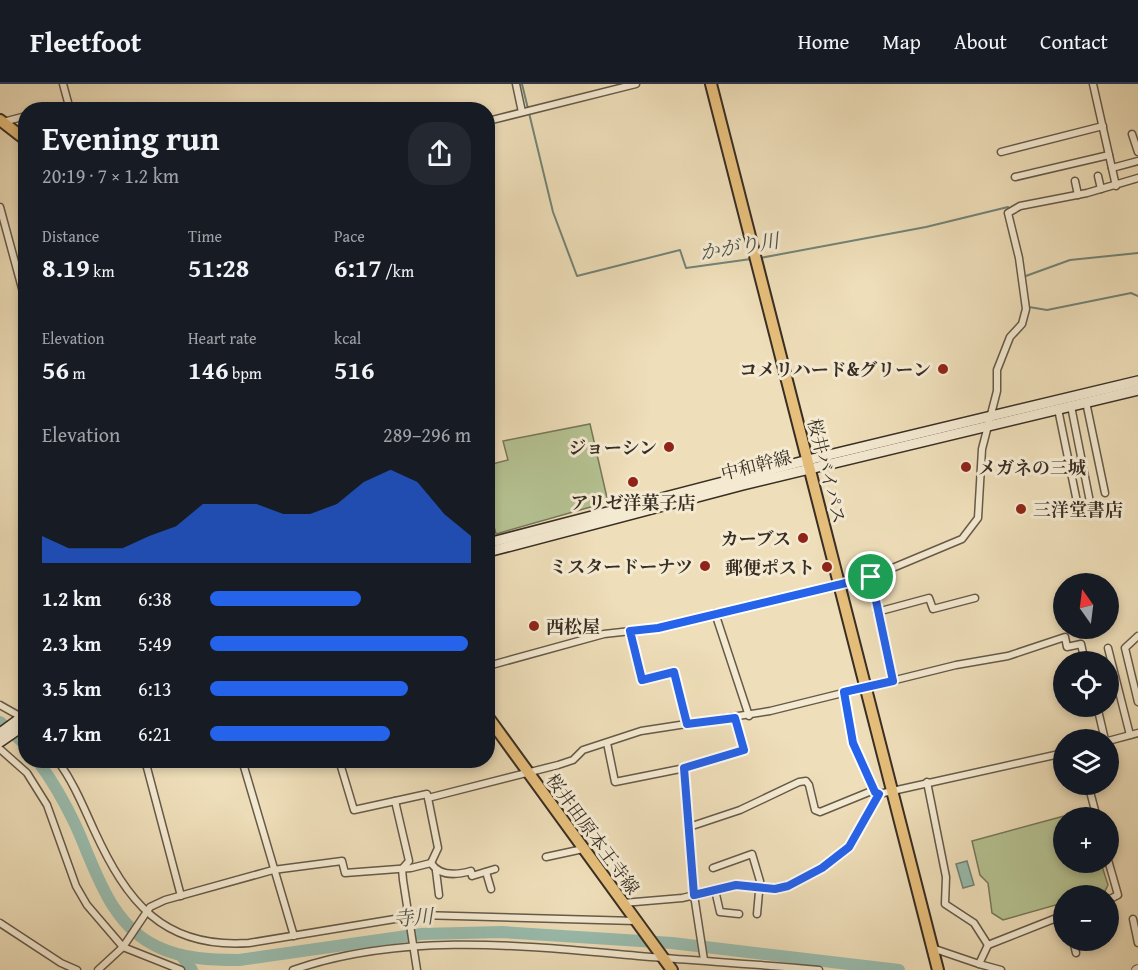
<!DOCTYPE html>
<html lang="en">
<head>
<meta charset="utf-8">
<style>
	:root { --surface:#171b24; --page:#242831; --text:#f1f3f6; --muted:#9ea1a6; --line:#363941; --accent:#2563eb }
	body { margin:0; font-family:"Gentium Book Plus","Noto Serif JP",serif; background:var(--page); color:var(--text); height:100vh; display:flex; flex-direction:column; font-size:22px; white-space:nowrap }
	* { box-sizing:border-box; margin:0 }
	p { font-size:20px; color:var(--muted) }
	.icon { flex:none; width:33px; height:33px; fill:none; stroke:currentColor; stroke-width:2; stroke-linecap:round; stroke-linejoin:round }
	.map { position:relative; flex:1; overflow:hidden }
	.sheet { position:absolute; left:18px; top:18px; width:477px; height:666px; display:flex; flex-direction:column; background:var(--surface); border-radius:24px; box-shadow:0 3px 9px #0003 }
	.sheet>* { flex:none }
	.needle { width:39px; rotate:346deg }
	.tools { position:absolute; left:1053px; top:489px; display:grid; gap:12px }
	.tools a { display:grid; place-items:center; width:66px; height:66px; border-radius:50%; background:var(--surface); box-shadow:0 3px 9px #0003; font-size:30px }
	.pin { position:absolute; display:grid; place-items:center; width:51px; height:51px; color:#fff; margin:-26px; border:3px solid #fff; border-radius:50%; box-shadow:0 2px 6px #0007 }
	.round { display:grid; place-items:center; flex:none; width:63px; height:63px; border-radius:24px; background:var(--page) }
	.overview { display:flex; align-items:center; justify-content:space-between; height:102px; padding:0 24px }
	h1 { font-size:33px; font-weight:600; line-height:45px }
	.figures { display:grid; grid-template-columns:repeat(3,1fr); gap:9px; height:102px; padding:6px 24px }
	.figures div { display:grid; align-content:center }
	.figures b { font-size:26px; font-weight:600 }
	.figures small { font-size:16px; font-weight:400 }
	.figures p { font-size:16px }
	.chart { height:168px; padding:12px 24px }
	.chart p { display:flex; justify-content:space-between }
	.chart svg { width:100%; height:108px; margin-top:6px; fill:var(--accent); opacity:.7 }
	ul { padding:0 24px; list-style:none; font-size:20px }
	li { display:grid; grid-template-columns:96px 72px 1fr; align-items:center; height:45px }
	li i { height:15px; border-radius:8px; background:var(--accent) }
	header { display:flex; align-items:center; gap:36px; box-sizing:border-box; height:84px; padding:0 30px; background:var(--surface); border-bottom:2px solid var(--line) }
	header strong { font-size:28px }
	nav { display:flex; gap:33px; margin-inline-start:auto; font-size:21px }
	.map>svg:first-child { display:block }
</style>
</head>
<body>
<header>
<strong>Fleetfoot</strong>
<nav><a>Home</a><a>Map</a><a>About</a><a>Contact</a></nav>
</header>
<div class="map">
<svg width="1138" height="886" viewBox="0 0 1138 886">
	<rect width="100%" height="100%" fill="#eedeb9"/>
	<filter id="stains"><feTurbulence type="fractalNoise" baseFrequency=".00333" numOctaves="4"/><feColorMatrix values="0 0 0 0 .2 0 0 0 0 .09 0 0 0 0 .02 0 0 0 .5 -.17"/></filter>
	<radialGradient id="worn" r=".72"><stop offset=".6" stop-color="#630" stop-opacity="0"/><stop offset="1" stop-color="#630" stop-opacity=".3"/></radialGradient>
	<!-- green -->
	<g fill="#b5c292" stroke="#76785b" stroke-width="1.5">
		<path d="M590,340L608,418L496,450L488,419V381L508,376L503,357Z"/>
		<path d="M1079,728L1081,733L1064,734V778L1101,779L1108,801L1103,811L1064,812L1063,819L1003,836L992,829L988,799L980,791L972,757Z"/>
	</g>
	<!-- water -->
	<path fill="#99bcae" stroke="#728377" stroke-width="1.5" d="M967,777L974,801L963,804L956,780Z"/>
	<g fill="none" stroke-linecap="round" stroke-linejoin="round">
		<!-- stream -->
		<g stroke="#728377" stroke-width="2">
			<path d="M522,0L553,128L577,192L680,166L686,184L751,175"/>
			<path d="M760,174L926,143L1008,123L1020,165"/>
			<path d="M1023,193L1070,176L1138,169"/>
			<path d="M1028,218L1029,223L1047,226L1131,209L1138,212"/>
			<path d="M61,882L69,886"/>
		</g>
		<!-- river -->
		<g stroke="#99bcae" stroke-width="12">
			<path d="M0,638L26,661"/>
			<path d="M37,676C52,696 64,717 75,740C95,783 109,841 158,863C183,875 212,876 239,876L421,850L502,848L672,859L899,886"/>
			<path d="M181,871L192,886"/>
		</g>
		<!-- minor casing -->
		<g stroke="#665a49" stroke-width="9">
			<g id="minor">
				<path d="M516,0L522,28"/>
				<path d="M1093,0L1116,102"/>
				<path d="M51,26L69,22L63,0"/>
				<path d="M488,37L636,0"/>
				<path d="M3,38L26,32"/>
				<path d="M1132,50L1138,68"/>
				<path d="M1001,68L1103,42"/>
				<path d="M1112,84L1138,77"/>
				<path d="M1098,92L1101,105"/>
				<path d="M1015,93L1109,71"/>
				<path d="M1075,97L1078,111"/>
				<path d="M0,123L26,219"/>
				<path d="M1086,318L1105,409"/>
				<path d="M1071,322L1090,418"/>
				<path d="M1058,325L1077,418"/>
				<path d="M871,493L893,597"/>
				<path d="M877,528L929,514L933,525L975,514"/>
				<path d="M715,529L749,632"/>
				<path d="M630,547L642,596L674,588L687,640"/>
				<path d="M1138,552L1125,564L1138,618"/>
				<path d="M1108,564L1130,651"/>
				<path d="M488,582L604,550L658,544L871,493L962,455L978,434L982,365L997,307V286L1010,253L1022,240L1026,225L1019,174L1008,129L1020,122L1087,109L1138,94"/>
				<path d="M844,608L853,659L876,708"/>
				<path d="M0,621L23,634"/>
				<path d="M1097,622L1105,656"/>
				<path d="M1108,657L1138,649"/>
				<path d="M607,659L615,698L685,684L744,666L735,634"/>
				<path d="M0,665L27,689L47,721L76,802L87,821L123,863L181,886"/>
				<path d="M57,676C73,697 83,722 94,746C127,818 163,865 249,859L419,831L636,837"/>
				<path d="M145,676L181,812"/>
				<path d="M242,676L294,852"/>
				<path d="M339,676L354,726L427,710L428,714L558,681L573,676L583,666L641,647L770,627L956,581L1008,572L1065,553L1067,563L1081,560L1085,578"/>
				<path d="M685,684L694,811L704,876"/>
				<path d="M927,698L946,793L945,820L974,839L988,861L1064,831"/>
				<path d="M1088,700L1097,734"/>
				<path d="M428,714L438,764L431,779"/>
				<path d="M395,717L409,777L402,785L403,796L417,886"/>
				<path d="M689,743L740,726L799,698L806,697L809,701L815,726L820,728L874,706"/>
				<path d="M546,773L583,765"/>
				<path d="M1108,776L1118,811L1108,816"/>
				<path d="M431,779C440,793 457,791 471,787L472,792L495,785"/>
				<path d="M713,784L752,770L760,797L757,830"/>
				<path d="M436,787L439,811"/>
				<path d="M486,788L491,805"/>
				<path d="M715,806L720,828L739,830"/>
				<path d="M623,819L682,814L736,801L775,805L788,802L822,784L849,763L879,710L1064,669"/>
				<path d="M1133,835L1138,859"/>
				<path d="M0,839L61,879L77,886"/>
				<path d="M1073,856L1076,869"/>
				<path d="M988,861L979,880L1001,886"/>
				<path d="M932,864L979,880"/>
				<path d="M98,886L123,863L150,823L165,816L273,786L342,777L345,789L411,784L431,779"/>
				<path d="M293,886C413,845 541,864 664,874C716,878 767,881 819,886"/>
			</g>
		</g>
		<!-- tertiary casing -->
		<g stroke="#665a49" stroke-width="10">
			<path id="tertiary" d="M1136,886L1138,885"/>
		</g>
		<!-- secondary casing -->
		<g stroke="#382e24" stroke-width="12">
			<g id="secondary">
				<path d="M488,459L808,376L1138,297"/>
				<path d="M488,468L743,401L1138,306"/>
				<path d="M0,649L26,630"/>
				<path d="M0,658L26,640"/>
			</g>
		</g>
		<!-- primary casing -->
		<g stroke="#382e24" stroke-width="14">
			<g id="primary">
				<path d="M0,36L26,56"/>
				<path d="M488,633L672,886"/>
			</g>
		</g>
		<!-- trunk casing -->
		<g stroke="#382e24" stroke-width="14">
			<path id="trunk" d="M711,0L938,886"/>
		</g>
		<!-- minor -->
		<use href="#minor" stroke="#f4ead2" stroke-width="6"/>
		<!-- tertiary -->
		<use href="#tertiary" stroke="#f4ead2" stroke-width="8"/>
		<!-- secondary -->
		<use href="#secondary" stroke="#f4ead2" stroke-width="9"/>
		<!-- primary -->
		<use href="#primary" stroke="#e7bf7c" stroke-width="10"/>
		<!-- trunk -->
		<use href="#trunk" stroke="#e7bf7c" stroke-width="10"/>
	</g>
	<g fill="none" stroke-linecap="round" stroke-linejoin="round">
		<!-- route casing -->
		<g stroke="#fff" stroke-width="12">
			<path id="route" d="M871,493L893,597L844,608L853,659L875,708L879,710L849,763L822,784L788,802L775,805L736,801L694,811L684,684L744,666L735,634L687,640L674,588L642,596L630,547L658,544Z"/>
		</g>
		<!-- route -->
		<use href="#route" stroke="#2563eb" stroke-width="8"/>
	</g>
	<!-- markers -->
	<g fill="#8f2418" stroke="#f4ead2" stroke-width="2">
		<circle cx="943" cy="285" r="6"/>
		<circle cx="669" cy="363" r="6"/>
		<circle cx="966" cy="383" r="6"/>
		<circle cx="633" cy="398" r="6"/>
		<circle cx="1021" cy="425" r="6"/>
		<circle cx="803" cy="454" r="6"/>
		<circle cx="705" cy="482" r="6"/>
		<circle cx="827" cy="483" r="6"/>
		<circle cx="534" cy="542" r="6"/>
	</g>
	<g text-anchor="middle" dominant-baseline="central" stroke-width="6" stroke-linejoin="round" paint-order="stroke">
		<!-- poi labels -->
		<g font-size="18" font-weight="bold" fill="#382e24" stroke="#f4ead2" text-anchor="end">
			<text x="931" y="285">コメリハード&amp;グリーン</text>
			<text x="657" y="363">ジョーシン</text>
			<text x="978" y="383" text-anchor="start">メガネの三城</text>
			<text x="633" y="418" text-anchor="middle">アリゼ洋菓子店</text>
			<text x="1033" y="425" text-anchor="start">三洋堂書店</text>
			<text x="791" y="454">カーブス</text>
			<text x="693" y="482">ミスタードーナツ</text>
			<text x="815" y="483">郵便ポスト</text>
			<text x="546" y="542" text-anchor="start">西松屋</text>
		</g>
		<!-- street labels -->
		<g font-size="18" fill="#382e24" stroke="#f4ead2">
			<text transform="translate(756 381) rotate(-14)">中和幹線</text>
			<text transform="translate(827 387) rotate(76)">桜井バイパス</text>
			<text transform="translate(593 750) rotate(54)">桜井田原本王寺線</text>
		</g>
		<!-- water labels -->
		<g font-size="20" font-style="italic" fill="#505246" stroke="#f4ead2">
			<text transform="translate(739 162) rotate(-9)">かがり川</text>
			<text transform="translate(413 833) rotate(-5)">寺川</text>
		</g>
	</g>
	<rect width="100%" height="100%" filter="url(#stains)"/>
	<rect width="100%" height="100%" fill="url(#worn)"/>
</svg>
<div class="tools">
<a><svg class="needle" viewBox="-14 -14 28 28"><path d="M0-13l5 13h-10z" fill="#e53935"/><path d="M0 13l5-13h-10z" fill="#9ea1a6"/></svg></a>
<a><svg class="icon" aria-label="locate" viewBox="0 0 24 24"><circle cx="12" cy="12" r="6"/><path d="M12 2v4M12 18v4M2 12h4M18 12h4"/></svg></a>
<a><svg class="icon" aria-label="layers" viewBox="0 0 24 24"><path d="M12 4l9 5-9 5-9-5zM3 14l9 5 9-5"/></svg></a>
<a>+</a>
<a>−</a>
</div>
<div class="pin" style="left:871px;top:493px;background:#1e9e55"><svg class="icon" aria-label="arrive" viewBox="0 0 24 24"><path d="M6 21V4h12l-3 4 3 4H6"/></svg></div>
<section class="sheet">
<div class="overview"><div><h1>Evening run</h1><p>20:19 · 7 × 1.2 km</p></div><a class="round"><svg class="icon" aria-label="share" viewBox="0 0 24 24"><path d="M12 15V3M7 8l5-5 5 5M5 13v7h14v-7"/></svg></a></div>
<div class="figures">
<div><p>Distance</p><b>8.19<small> km</small></b></div>
<div><p>Time</p><b>51:28</b></div>
<div><p>Pace</p><b>6:17<small> /km</small></b></div>
</div>
<div class="figures">
<div><p>Elevation</p><b>56<small> m</small></b></div>
<div><p>Heart rate</p><b>146<small> bpm</small></b></div>
<div><p>kcal</p><b>516</b></div>
</div>
<div class="chart"><p><span>Elevation</span>289–296 m</p>
<svg viewBox="0 0 160 44" preserveAspectRatio="none"><path d="M0 44V33L10 38L20 38L30 38L40 33L50 29L60 20L70 20L80 20L90 24L100 24L110 20L120 11L130 6L140 11L150 24L160 33V44z"/></svg>
</div>
<ul>
<li><b>1.2 km</b>6:38<i style="width:58%"></i></li>
<li><b>2.3 km</b>5:49<i style="width:99%"></i></li>
<li><b>3.5 km</b>6:13<i style="width:76%"></i></li>
<li><b>4.7 km</b>6:21<i style="width:69%"></i></li>
</ul>
</section>
</div>
</body>
</html>
